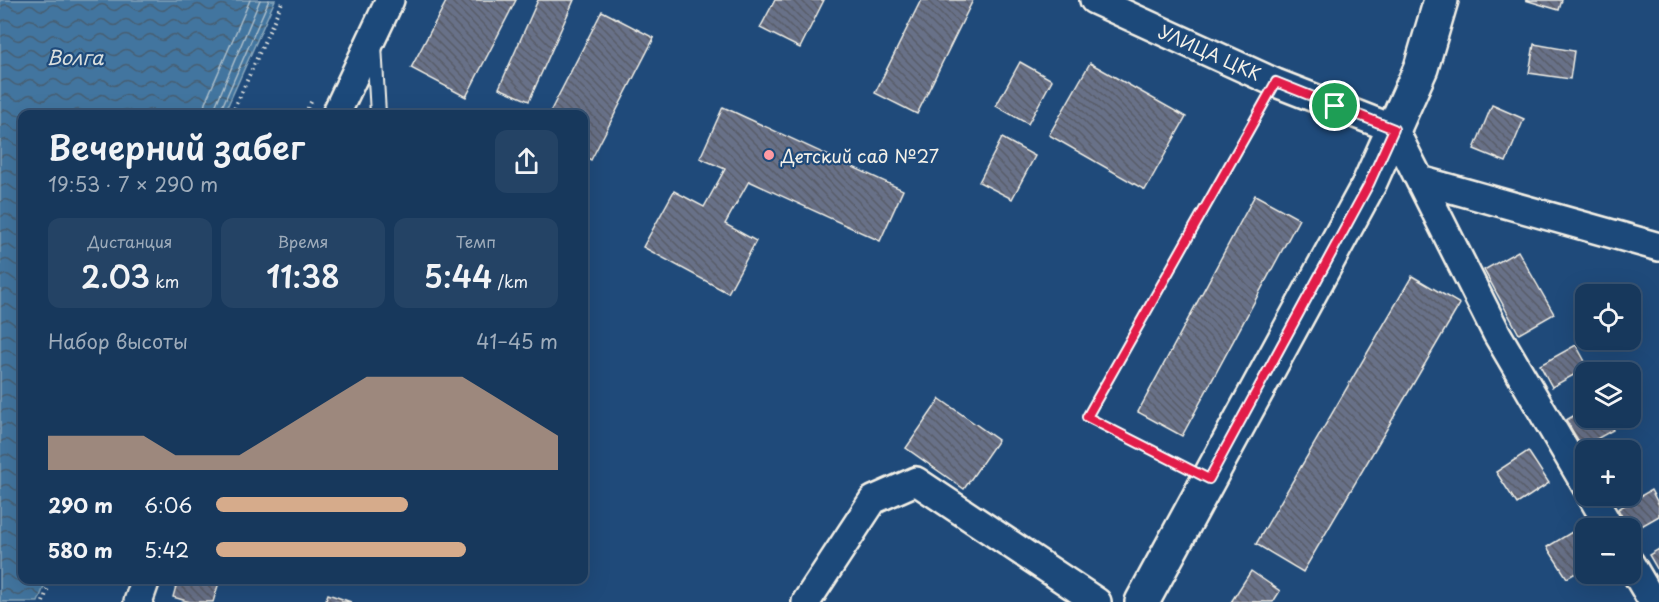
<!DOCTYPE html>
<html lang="ru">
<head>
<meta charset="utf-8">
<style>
	:root { --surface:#17385c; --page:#244365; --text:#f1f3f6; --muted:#9eacbb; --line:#365272; --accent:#d6ab8b }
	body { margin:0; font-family:"Playpen Sans",sans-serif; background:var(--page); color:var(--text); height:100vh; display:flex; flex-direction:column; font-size:22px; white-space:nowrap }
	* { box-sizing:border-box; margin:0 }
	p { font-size:20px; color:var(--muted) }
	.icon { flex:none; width:33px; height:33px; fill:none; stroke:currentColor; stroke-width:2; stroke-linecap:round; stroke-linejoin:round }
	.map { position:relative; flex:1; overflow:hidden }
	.panel { position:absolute; left:18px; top:110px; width:570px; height:474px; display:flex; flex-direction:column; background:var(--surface); border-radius:12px; box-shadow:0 6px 24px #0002,0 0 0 2px var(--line) }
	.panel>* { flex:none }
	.fabs { position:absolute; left:1575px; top:284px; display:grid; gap:12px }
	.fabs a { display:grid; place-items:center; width:66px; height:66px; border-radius:12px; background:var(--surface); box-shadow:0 6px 24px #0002,0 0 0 2px var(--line); font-size:30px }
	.pin { position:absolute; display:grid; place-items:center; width:51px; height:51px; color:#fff; margin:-26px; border:3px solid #fff; border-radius:50%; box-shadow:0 2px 6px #0007 }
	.round { display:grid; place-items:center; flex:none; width:63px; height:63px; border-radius:12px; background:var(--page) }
	.summary { display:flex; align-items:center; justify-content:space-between; height:102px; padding:0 30px }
	h1 { font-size:33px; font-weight:600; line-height:45px }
	.figures { display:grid; grid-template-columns:repeat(3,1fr); gap:9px; height:102px; padding:6px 30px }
	.figures div { display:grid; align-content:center; border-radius:12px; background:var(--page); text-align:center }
	.figures b { font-size:30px; font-weight:600 }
	.figures small { font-size:16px; font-weight:400 }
	.figures p { font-size:16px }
	.chart { height:168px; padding:12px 30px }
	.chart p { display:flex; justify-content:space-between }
	.chart svg { width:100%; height:108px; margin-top:6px; fill:var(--accent); opacity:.7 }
	ul { padding:0 30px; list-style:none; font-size:20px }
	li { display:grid; grid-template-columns:96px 72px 1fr; align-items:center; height:45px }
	li i { height:15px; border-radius:8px; background:var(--accent) }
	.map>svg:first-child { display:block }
</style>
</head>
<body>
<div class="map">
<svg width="1659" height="602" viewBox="0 0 1659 602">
	<defs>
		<pattern id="water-waves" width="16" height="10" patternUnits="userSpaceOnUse" patternTransform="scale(1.5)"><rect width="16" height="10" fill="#42759f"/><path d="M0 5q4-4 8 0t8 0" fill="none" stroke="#465e72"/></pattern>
		<pattern id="building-back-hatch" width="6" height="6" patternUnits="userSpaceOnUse" patternTransform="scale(1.5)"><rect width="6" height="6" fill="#687188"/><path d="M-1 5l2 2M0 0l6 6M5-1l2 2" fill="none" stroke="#585c67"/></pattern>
	</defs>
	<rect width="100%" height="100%" fill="#1f4a7a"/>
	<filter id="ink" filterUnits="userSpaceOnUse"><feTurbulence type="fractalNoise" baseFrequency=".0167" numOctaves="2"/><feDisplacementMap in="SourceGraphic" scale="12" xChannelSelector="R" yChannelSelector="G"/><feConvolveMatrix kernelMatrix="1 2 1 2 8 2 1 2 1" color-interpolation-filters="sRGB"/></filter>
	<g filter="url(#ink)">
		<!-- water -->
		<path fill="url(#water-waves)" stroke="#89a7bc" stroke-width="1.5" d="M0,0H275L224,114H22V579H47L38,602H0Z"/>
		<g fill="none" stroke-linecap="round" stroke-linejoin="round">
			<!-- shore -->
			<g stroke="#adbfcb" stroke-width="1.5">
				<path d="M203,114L205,103L250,0"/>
				<path d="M212,114L260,0"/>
				<path d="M219,114L269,0"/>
			</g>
		</g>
		<!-- building -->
		<g fill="url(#building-back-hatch)" stroke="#f4f1e8" stroke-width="1.5">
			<path d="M447,0H516L466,97L411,68Z"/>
			<path d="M538,0H574L529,101L499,88Z"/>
			<path d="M775,0H824L800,48L760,28Z"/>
			<path d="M921,0H973L917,114L875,93Z"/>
			<path d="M1525,0H1562L1559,10Z"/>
			<path d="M602,11L654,38L591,160L584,156V114H549Z"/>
			<path d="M1534,44L1574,51L1570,79L1529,73Z"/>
			<path d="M1020,62L1052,80L1028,124L996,106Z"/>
			<path d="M1090,63L1186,117L1145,190L1049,135Z"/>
			<path d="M1492,105L1524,119L1506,162L1474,149Z"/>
			<path d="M723,107L903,190L880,241L749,181L725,224L756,241L728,293L643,247L674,191L704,207L725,169L700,158Z"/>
			<path d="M1002,138L1035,156L1012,199L979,182Z"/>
			<path d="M1255,195L1299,219L1182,436L1138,412Z"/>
			<path d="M1518,251L1554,314L1519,334L1484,270Z"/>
			<path d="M1412,276L1460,304L1303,572L1256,544Z"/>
			<path d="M1576,345L1588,367L1552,387L1540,365Z"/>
			<path d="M940,399L998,440L964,489L906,448Z"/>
			<path d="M1586,409V417H1606L1613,430L1582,447L1566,420Z"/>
			<path d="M1528,451L1549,483L1517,504L1496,472Z"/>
			<path d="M1651,490L1659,505V516L1631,532L1618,509Z"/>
			<path d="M1577,529L1586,543V567L1567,578L1547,547Z"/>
			<path d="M1659,549V572L1649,555Z"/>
			<path d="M1251,571L1280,591L1273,602H1231Z"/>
			<path d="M178,579H220L213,602H190L173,597Z"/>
			<path d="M328,594L351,602H325Z"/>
		</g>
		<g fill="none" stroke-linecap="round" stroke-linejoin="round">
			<!-- service casing -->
			<g stroke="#f4f1e8" stroke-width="18">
				<path id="service" d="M374,45L378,114"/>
			</g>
			<!-- minor casing -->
			<g stroke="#f4f1e8" stroke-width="32">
				<g id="minor">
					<path d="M1094,0L1276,83L1394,129L1497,334L1586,486"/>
					<path d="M336,114L390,0"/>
					<path d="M1420,180L1659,247"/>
					<path d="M1591,495L1610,528"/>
					<path d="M1630,563L1653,602"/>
					<path d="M138,602L146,579"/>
					<path d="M806,602L873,500L916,481L1097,602"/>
				</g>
			</g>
			<!-- tertiary casing -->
			<g stroke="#f4f1e8" stroke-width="38">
				<path id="tertiary" d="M1142,602L1369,184L1421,68L1441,0"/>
			</g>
			<!-- path -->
			<g stroke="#f4f1e8" stroke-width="4" stroke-dasharray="1.5 4.5" stroke-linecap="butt">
				<path d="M232,114L283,0"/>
				<path d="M305,114L313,98"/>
				<path d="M1184,467L1087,417L1265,103"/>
				<path d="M43,602L51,579"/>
			</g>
			<!-- service -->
			<use href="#service" stroke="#1f4a7a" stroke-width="14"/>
			<!-- minor -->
			<use href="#minor" stroke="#1f4a7a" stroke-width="27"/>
			<!-- tertiary -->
			<use href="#tertiary" stroke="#1f4a7a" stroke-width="33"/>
		</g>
	</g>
	<g fill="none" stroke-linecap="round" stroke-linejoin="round" filter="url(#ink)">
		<!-- route casing -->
		<g stroke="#fff" stroke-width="12">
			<path id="route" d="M1276,82L1394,129L1369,184L1209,479L1087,417Z"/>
		</g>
		<!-- route -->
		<use href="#route" stroke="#e11d48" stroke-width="8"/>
	</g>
	<!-- markers -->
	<circle fill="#ff9aa2" stroke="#1f4a7a" stroke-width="2" cx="769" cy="155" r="6"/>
	<g text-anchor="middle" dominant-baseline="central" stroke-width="4.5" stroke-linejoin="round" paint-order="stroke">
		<!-- street labels -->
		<g font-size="18" fill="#f4f1e8" stroke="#1f4a7a">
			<text transform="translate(1210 52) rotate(24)">УЛИЦА ЦКК</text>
		</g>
		<!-- poi labels -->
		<g font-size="18" fill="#f4f1e8" stroke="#1f4a7a" text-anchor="start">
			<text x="781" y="155">Детский сад №27</text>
		</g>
		<!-- water labels -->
		<g font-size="20" font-style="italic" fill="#d9dedd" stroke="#1f4a7a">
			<text x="75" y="57">Волга</text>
		</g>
	</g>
</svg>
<div class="fabs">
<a><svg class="icon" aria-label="locate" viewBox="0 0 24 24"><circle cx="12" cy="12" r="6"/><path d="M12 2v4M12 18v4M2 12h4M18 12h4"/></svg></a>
<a><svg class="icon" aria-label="layers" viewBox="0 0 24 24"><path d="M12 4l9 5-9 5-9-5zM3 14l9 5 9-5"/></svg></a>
<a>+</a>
<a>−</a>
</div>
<div class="pin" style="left:1335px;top:106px;background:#1e9e55"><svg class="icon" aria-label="arrive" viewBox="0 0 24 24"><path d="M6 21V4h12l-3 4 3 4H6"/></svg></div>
<section class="panel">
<div class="summary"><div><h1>Вечерний забег</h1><p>19:53 · 7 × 290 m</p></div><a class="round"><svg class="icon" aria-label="share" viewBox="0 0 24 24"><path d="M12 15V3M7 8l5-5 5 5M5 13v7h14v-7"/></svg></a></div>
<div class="figures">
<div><p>Дистанция</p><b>2.03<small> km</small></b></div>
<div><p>Время</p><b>11:38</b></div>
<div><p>Темп</p><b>5:44<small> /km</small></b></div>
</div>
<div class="chart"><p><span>Набор высоты</span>41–45 m</p>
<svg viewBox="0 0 160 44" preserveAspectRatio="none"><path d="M0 44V30L10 30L20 30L30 30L40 38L50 38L60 38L70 30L80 22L90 14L100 6L110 6L120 6L130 6L140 14L150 22L160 30V44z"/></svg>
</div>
<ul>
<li><b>290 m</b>6:06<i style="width:56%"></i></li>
<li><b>580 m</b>5:42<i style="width:73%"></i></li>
</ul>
</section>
</div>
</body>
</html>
